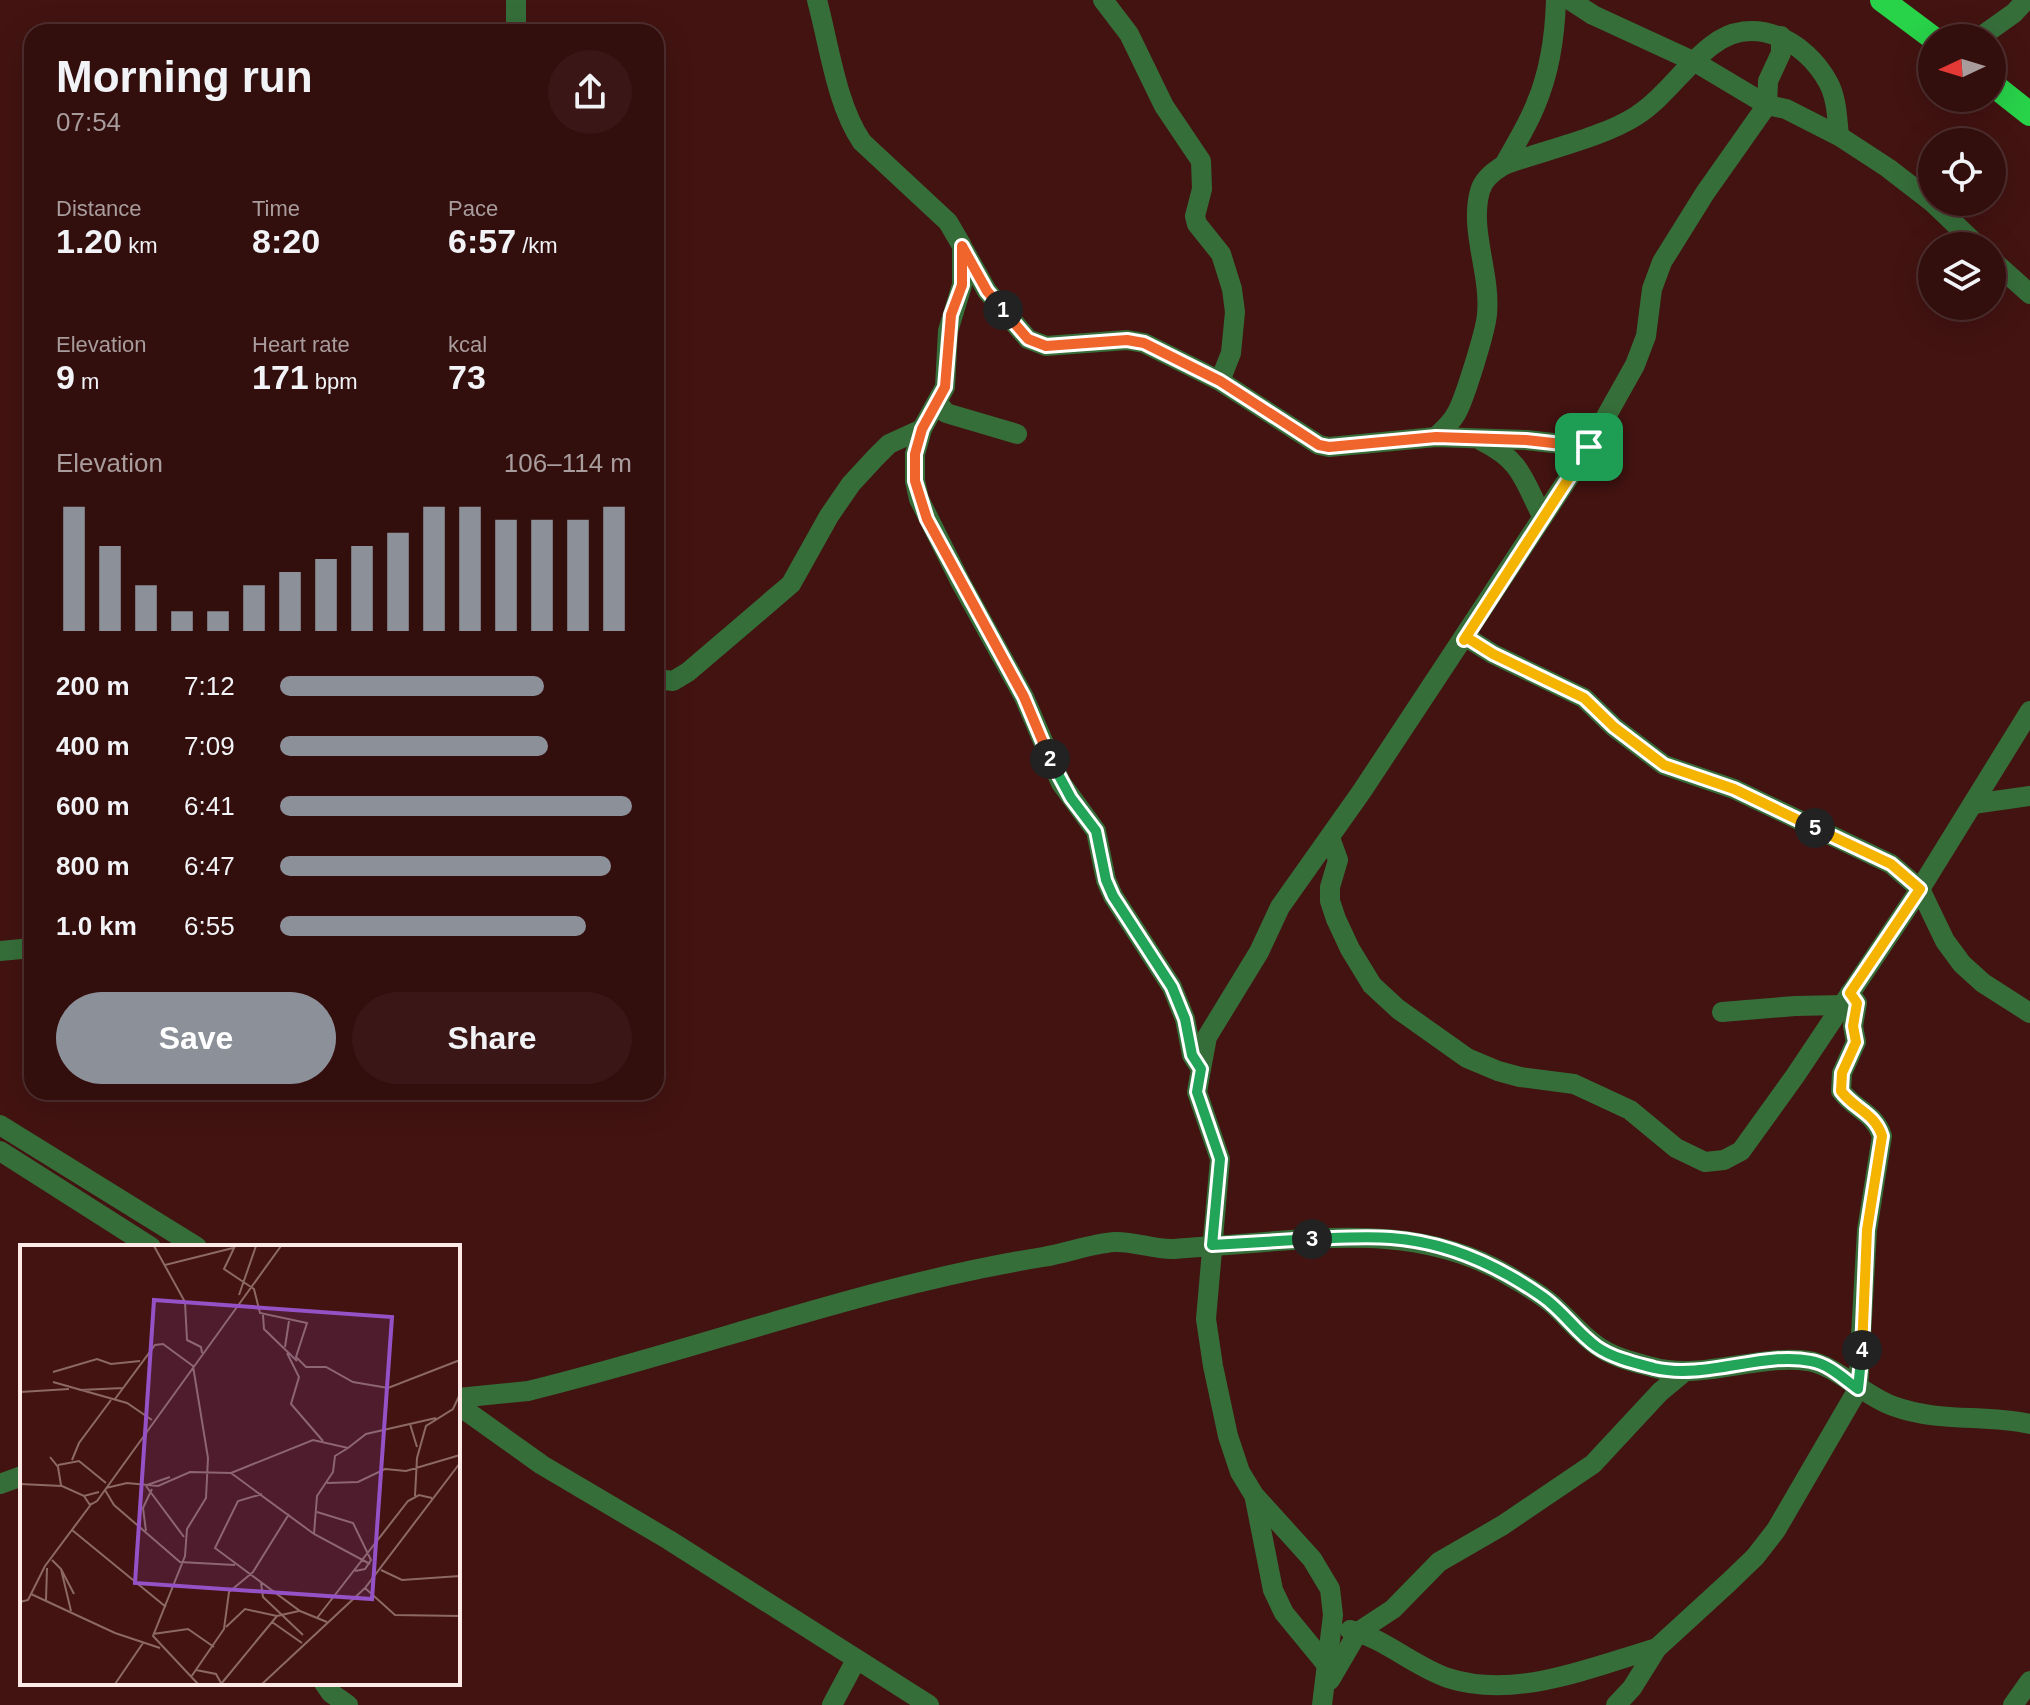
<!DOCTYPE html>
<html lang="en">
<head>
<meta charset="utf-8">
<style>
	:root { --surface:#320e0d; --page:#3a1716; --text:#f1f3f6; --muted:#a89c9d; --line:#4d2e2e; --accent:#8c9099 }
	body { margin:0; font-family:Helvetica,sans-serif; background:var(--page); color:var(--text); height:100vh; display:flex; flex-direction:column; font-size:30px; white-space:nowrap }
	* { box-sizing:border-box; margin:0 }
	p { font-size:26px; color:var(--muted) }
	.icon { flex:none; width:44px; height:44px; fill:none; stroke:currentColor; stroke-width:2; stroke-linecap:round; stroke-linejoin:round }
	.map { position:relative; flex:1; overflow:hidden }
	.sheet { position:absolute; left:24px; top:24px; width:640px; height:1076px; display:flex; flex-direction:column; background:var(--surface); border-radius:24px; box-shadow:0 8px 32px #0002,0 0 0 2px var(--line) }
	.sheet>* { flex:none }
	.needle { width:52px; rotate:266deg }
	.fabs { position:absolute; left:1918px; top:24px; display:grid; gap:16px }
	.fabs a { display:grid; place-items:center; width:88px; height:88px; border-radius:50%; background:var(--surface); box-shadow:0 8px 32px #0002,0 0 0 2px var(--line); font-size:40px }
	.pin { position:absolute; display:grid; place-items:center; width:68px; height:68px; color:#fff; margin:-34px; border-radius:16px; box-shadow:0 4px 12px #0006 }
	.km { position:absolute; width:40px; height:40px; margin:-20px; border-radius:50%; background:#222; color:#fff; font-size:22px; line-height:40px; text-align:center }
	.round { display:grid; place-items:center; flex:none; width:84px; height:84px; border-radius:42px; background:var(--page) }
	.headline { display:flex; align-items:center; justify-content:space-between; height:136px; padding:0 32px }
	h1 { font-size:44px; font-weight:700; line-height:60px }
	.metrics { display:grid; grid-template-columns:repeat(3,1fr); gap:12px; height:136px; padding:8px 32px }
	.metrics div { display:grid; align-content:center }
	.metrics b { font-size:34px; font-weight:700 }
	.metrics small { font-size:22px; font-weight:400 }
	.metrics p { font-size:22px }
	.chart { height:224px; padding:16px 32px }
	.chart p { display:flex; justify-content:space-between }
	.chart svg { width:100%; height:144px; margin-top:8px; stroke:var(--accent); stroke-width:6 }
	.action { display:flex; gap:16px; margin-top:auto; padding:16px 32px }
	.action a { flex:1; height:92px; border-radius:48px; background:var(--accent); color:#fff; font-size:32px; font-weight:700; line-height:92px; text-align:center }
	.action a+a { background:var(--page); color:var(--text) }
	ul { padding:0 32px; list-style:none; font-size:26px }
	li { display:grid; grid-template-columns:128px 96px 1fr; align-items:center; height:60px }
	li i { height:20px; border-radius:10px; background:var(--accent) }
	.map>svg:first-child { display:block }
</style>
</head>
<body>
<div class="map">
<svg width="2030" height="1705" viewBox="0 0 2030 1705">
	<rect width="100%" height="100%" fill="#421311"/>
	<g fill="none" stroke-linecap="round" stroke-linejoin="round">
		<!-- street -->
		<g stroke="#366e3a" stroke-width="20">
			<path d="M516,0V32"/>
			<path d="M817,0C829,44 836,104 862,142L948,222L962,246V285L948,331L945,387L922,429L915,454V481L919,499L961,583L1024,697L1061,783L1096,831L1106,880L1113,896L1172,987L1185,1019L1192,1055L1201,1069L1197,1092L1220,1159L1206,1319L1213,1366L1228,1436L1240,1472L1254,1495L1312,1559L1330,1589L1333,1615L1322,1705"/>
			<path d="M1103,0L1129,34L1164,106L1201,161L1202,189L1195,216L1197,224L1221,254L1232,289L1235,312L1231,353L1220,381"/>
			<path d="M1570,0L1593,15L1695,62L1767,105L1786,109L1839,136L1888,168L1932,202L1978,246"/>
			<path d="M1979,38L2014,13L2026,0"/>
			<path d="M1504,165C1515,145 1528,125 1536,104C1550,71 1555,35 1556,0"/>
			<path d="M964,250L987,291L1028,339L1046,346L1127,340L1144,343L1220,381L1319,445L1329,447L1436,437L1526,440L1589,447"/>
			<path d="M1992,260L2030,294"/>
			<path d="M938,403L946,413L1017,434"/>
			<path d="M1436,437C1443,430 1451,423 1456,414C1464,401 1486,330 1487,314C1491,274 1469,230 1480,191C1483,179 1494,171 1504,165C1542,151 1604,137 1636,116C1665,97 1684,67 1711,46C1753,12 1806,41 1828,82C1837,98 1837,118 1839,136"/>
			<path d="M1482,441C1522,461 1523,479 1542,516"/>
			<path d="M1464,640L1466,637L1493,654L1584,698L1614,727L1664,765L1734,789L1891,864L1920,889L1945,941L1962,964L1983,983L2030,1013"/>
			<path d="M656,679L673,681L688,672L791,584L829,516L851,484L875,458L889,444L922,429"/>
			<path d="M1973,804L2030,796"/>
			<path d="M1330,838L1338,860L1330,887V901L1336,919L1350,949L1372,985L1398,1009L1467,1058L1498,1071L1520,1077L1574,1084L1630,1110L1676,1148L1705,1162L1724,1160L1741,1151L1795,1076L1920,889L2030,711"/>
			<path d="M0,951L32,948"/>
			<path d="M1722,1012L1795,1006L1842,1005"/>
			<path d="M1201,1069L1207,1037L1259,952L1280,907L1362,791L1589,447L1635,365L1646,336L1652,289L1662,262L1705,193L1767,105L1768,81L1781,53V36"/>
			<path d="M0,1125L197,1247"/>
			<path d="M0,1151L151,1247"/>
			<path d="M458,1398L528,1391C700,1349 868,1285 1043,1257C1067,1253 1090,1244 1114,1242C1135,1241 1154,1250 1174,1249C1204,1246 1234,1245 1265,1242C1348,1235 1431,1231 1506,1274C1521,1283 1538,1292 1552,1304C1567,1317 1579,1333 1596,1345C1612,1357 1633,1362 1652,1367C1703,1381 1756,1354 1808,1361C1834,1364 1864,1396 1893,1406C1939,1423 1984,1414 2030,1424"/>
			<path d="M458,1405L542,1465L669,1540L929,1705"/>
			<path d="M0,1484L22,1476"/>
			<path d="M1255,1499L1273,1590L1284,1613L1326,1664"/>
			<path d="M1350,1630C1386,1639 1413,1666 1448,1678C1516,1700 1592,1667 1657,1648"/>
			<path d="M1330,1680L1358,1632L1393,1609L1439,1562L1503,1525L1593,1464L1660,1392L1684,1372"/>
			<path d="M324,1683L331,1693L348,1705"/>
			<path d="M832,1705L856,1660"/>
			<path d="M1616,1705L1632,1688L1657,1648L1728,1583L1755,1557L1776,1530L1858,1389L1867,1230L1882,1136C1875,1113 1854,1109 1841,1091L1842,1073L1856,1042L1853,1026L1857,1003L1850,993"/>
			<path d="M2013,1705L2030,1681"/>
		</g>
		<!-- highway -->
		<g stroke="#28d249" stroke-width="24">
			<path d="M1882,0L1933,38"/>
			<path d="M1992,84L2030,114"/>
		</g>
	</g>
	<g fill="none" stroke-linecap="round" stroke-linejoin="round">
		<!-- split-1 casing -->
		<g stroke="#fff" stroke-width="16">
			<path id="split-1" d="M1003,310L1028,339L1046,346L1127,340L1144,343L1220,381L1319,445L1329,447L1436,437L1526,440L1589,447"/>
		</g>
		<!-- split-2 casing -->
		<g stroke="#fff" stroke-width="16">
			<path id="split-2" d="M1003,310L987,291L962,246V285L951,315L945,387L922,429L915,454V481L927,519L1024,697L1050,759"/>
		</g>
		<!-- split-3 casing -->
		<g stroke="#fff" stroke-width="16">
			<path id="split-3" d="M1050,759L1071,798L1096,831L1106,880L1113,896L1172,987L1185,1019L1192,1055L1201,1069L1197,1092L1220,1159L1212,1245L1312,1239"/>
		</g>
		<!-- split-4 casing -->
		<g stroke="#fff" stroke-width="16">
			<path id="split-4" d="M1312,1239C1338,1238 1365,1236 1391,1238C1446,1242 1499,1266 1543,1297C1563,1311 1577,1333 1597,1347C1613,1358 1635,1363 1654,1368C1706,1380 1763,1351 1811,1361C1829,1364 1844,1379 1858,1389L1862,1350"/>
		</g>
		<!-- split-5 casing -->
		<g stroke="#fff" stroke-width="16">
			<path id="split-5" d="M1815,828L1891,864L1920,889L1850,993L1857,1003L1853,1026L1856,1042L1842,1073L1841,1091C1854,1109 1875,1113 1882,1136L1867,1230L1862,1350"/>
		</g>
		<!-- split-6 casing -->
		<g stroke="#fff" stroke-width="16">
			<path id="split-6" d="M1589,447L1464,640L1466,637L1493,654L1584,698L1614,727L1664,765L1734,789L1815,828"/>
		</g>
		<!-- split-1 -->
		<use href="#split-1" stroke="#f0652b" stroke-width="10"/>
		<!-- split-2 -->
		<use href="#split-2" stroke="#f0652b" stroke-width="10"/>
		<!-- split-3 -->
		<use href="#split-3" stroke="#22a559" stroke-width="10"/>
		<!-- split-4 -->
		<use href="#split-4" stroke="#22a559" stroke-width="10"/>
		<!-- split-5 -->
		<use href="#split-5" stroke="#f5b400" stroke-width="10"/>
		<!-- split-6 -->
		<use href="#split-6" stroke="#f5b400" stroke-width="10"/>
	</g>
	<!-- overview -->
	<g transform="translate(20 1245)">
		<rect width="440" height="440" fill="#421311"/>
		<path fill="none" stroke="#8d6966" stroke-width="2" d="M134,1L165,57L167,95L181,102L182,108M215,1L204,24L234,44L240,68L287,78L276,112L286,122H306L333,137L368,143L440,115M145,20L213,3M219,50L236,1M243,70L244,84L277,116M265,102L269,76M267,108L279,132L271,159L303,196M33,127L77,114L91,119L120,116M33,137L107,158L132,175M60,145L103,143M0,147L49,144M95,154L135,100L143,99L173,121L188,213L186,253L167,284L165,311L133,391L178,439M390,179L397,202M30,212L38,222L41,240M52,215L59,198L91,155M38,220L59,216L86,238M211,228L294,289L350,319M307,238L338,237L365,224L386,226L440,210M0,239L42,241L64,251L79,247M127,240L150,232M126,241L164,292M86,243L107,238L138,241L170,227L211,228L293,195L328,203L346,189L416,173M85,245L94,260L160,317L215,320M242,249L218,256L195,303L280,366L307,377M64,251L70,260L77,256L261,1M395,251L397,213L406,181L433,164L440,149M297,267L333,278L351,315L345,324L335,326M52,285L146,362M126,286L123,263L132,244M294,289L297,251L313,227L315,211L328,203M32,315L41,324L51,366M41,324L54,349M361,325L382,335L440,331M241,338L243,352L283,390M345,343L375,370L440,371M11,349L95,388L140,403M26,355L27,323M0,357L8,355L25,321L72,258M297,373L388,256L399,250L412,253M252,377L282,398M206,382L225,364L257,371M133,389L168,384L194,402M176,425L196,429L201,438M171,432L204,384L209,347L233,327L269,269M95,439L123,398M201,439L257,371L279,366M242,439L345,343L440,218"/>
		<path fill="#9552c7" fill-opacity="0.15" stroke="#9552c7" stroke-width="4" d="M134,55L372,72L352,354L115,338Z"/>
		<rect width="440" height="440" fill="none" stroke="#fde9e6" stroke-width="4"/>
	</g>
</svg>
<div class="fabs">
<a><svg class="needle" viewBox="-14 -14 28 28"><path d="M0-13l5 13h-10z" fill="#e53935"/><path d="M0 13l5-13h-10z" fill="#a89c9d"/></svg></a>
<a><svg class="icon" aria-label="locate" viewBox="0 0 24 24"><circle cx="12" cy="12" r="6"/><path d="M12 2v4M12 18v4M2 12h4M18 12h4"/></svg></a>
<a><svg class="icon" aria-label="layers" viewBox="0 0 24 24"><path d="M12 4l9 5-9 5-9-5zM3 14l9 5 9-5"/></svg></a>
</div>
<div class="pin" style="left:1589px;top:447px;background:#1e9e55"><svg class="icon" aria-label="arrive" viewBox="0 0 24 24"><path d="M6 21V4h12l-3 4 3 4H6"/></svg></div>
<b class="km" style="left:1003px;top:310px">1</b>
<b class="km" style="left:1050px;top:759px">2</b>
<b class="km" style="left:1312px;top:1239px">3</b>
<b class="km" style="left:1862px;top:1350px">4</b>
<b class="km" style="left:1815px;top:828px">5</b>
<section class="sheet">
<div class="headline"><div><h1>Morning run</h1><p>07:54</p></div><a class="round"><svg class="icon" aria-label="share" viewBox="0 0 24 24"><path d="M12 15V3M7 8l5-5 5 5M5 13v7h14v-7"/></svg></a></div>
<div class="metrics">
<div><p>Distance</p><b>1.20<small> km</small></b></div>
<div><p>Time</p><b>8:20</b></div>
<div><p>Pace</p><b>6:57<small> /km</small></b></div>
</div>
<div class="metrics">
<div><p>Elevation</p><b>9<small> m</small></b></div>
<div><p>Heart rate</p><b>171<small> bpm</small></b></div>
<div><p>kcal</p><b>73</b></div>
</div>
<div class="chart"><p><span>Elevation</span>106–114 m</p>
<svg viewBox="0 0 160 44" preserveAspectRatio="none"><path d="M5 44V6M15 44V18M25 44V30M35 44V38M45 44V38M55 44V30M65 44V26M75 44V22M85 44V18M95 44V14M105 44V6M115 44V6M125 44V10M135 44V10M145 44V10M155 44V6"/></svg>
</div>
<ul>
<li><b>200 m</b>7:12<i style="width:75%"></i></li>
<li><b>400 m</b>7:09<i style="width:76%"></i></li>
<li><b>600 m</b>6:41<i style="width:100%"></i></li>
<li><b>800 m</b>6:47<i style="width:94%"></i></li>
<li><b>1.0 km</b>6:55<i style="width:87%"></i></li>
</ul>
<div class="action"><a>Save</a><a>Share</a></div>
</section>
</div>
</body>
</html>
